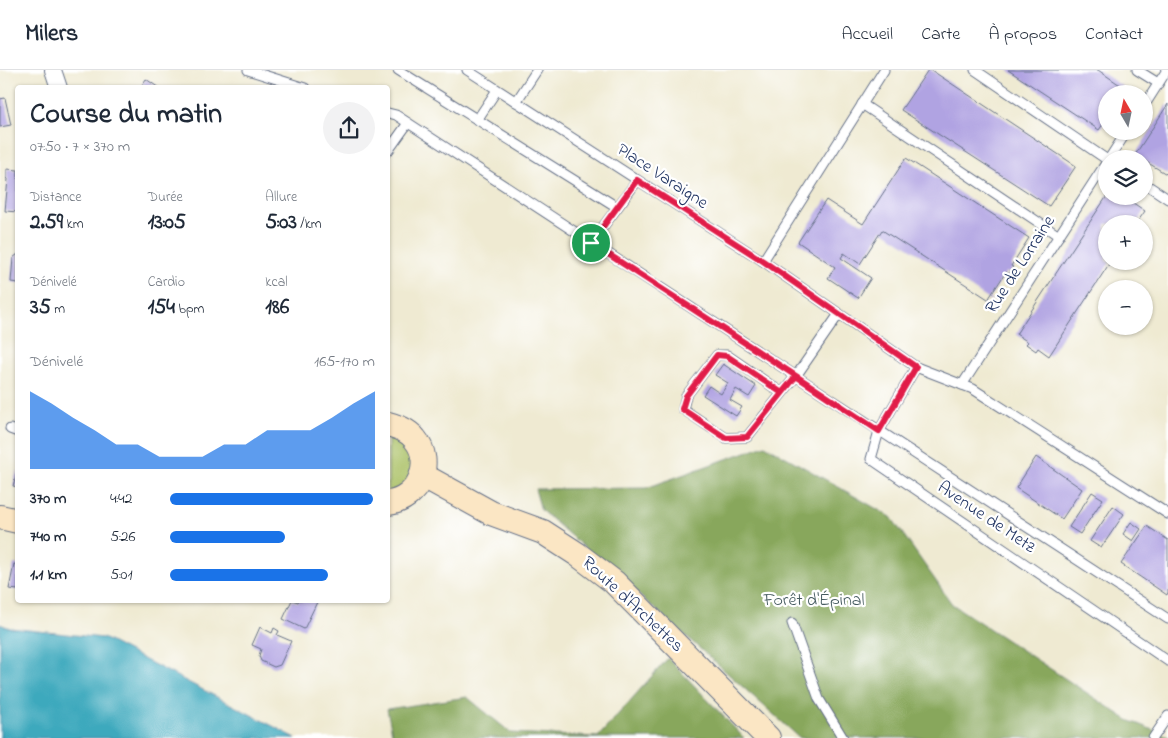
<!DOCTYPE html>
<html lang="fr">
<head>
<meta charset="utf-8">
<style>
	:root { --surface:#fff; --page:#f2f2f3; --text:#1f2937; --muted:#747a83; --line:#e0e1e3; --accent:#1a73e8 }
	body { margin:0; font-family:"Indie Flower",sans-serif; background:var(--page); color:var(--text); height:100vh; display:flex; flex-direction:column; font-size:19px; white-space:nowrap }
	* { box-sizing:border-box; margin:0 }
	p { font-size:16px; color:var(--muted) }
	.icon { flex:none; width:28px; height:28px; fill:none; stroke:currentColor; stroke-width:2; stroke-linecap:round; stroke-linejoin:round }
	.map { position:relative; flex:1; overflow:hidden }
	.panel { position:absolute; left:15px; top:15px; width:375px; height:518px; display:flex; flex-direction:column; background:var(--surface); border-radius:5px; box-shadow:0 1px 4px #0004 }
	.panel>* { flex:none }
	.needle { width:32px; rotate:351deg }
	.controls { position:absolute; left:1098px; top:15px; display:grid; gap:10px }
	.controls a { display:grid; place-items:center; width:55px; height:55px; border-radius:50%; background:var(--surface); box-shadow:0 1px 4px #0004; font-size:25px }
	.pin { position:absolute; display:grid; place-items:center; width:42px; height:42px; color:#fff; margin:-21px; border:2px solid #fff; border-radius:50%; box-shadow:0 1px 5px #0007 }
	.round { display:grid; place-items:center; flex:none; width:52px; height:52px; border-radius:26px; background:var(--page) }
	.headline { display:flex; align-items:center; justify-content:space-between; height:85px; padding:0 15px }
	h1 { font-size:28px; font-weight:700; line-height:38px }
	.stats { display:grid; grid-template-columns:repeat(3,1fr); gap:8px; height:85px; padding:5px 15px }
	.stats div { display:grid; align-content:center }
	.stats b { font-size:21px; font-weight:700 }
	.stats small { font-size:14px; font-weight:400 }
	.stats p { font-size:14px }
	.chart { height:140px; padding:10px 15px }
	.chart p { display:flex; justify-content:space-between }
	.chart svg { width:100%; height:90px; margin-top:5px; fill:var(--accent); opacity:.7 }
	ul { padding:0 15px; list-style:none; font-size:16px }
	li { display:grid; grid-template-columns:80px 60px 1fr; align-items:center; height:38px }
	li i { height:12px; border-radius:6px; background:var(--accent) }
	header { display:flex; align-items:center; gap:30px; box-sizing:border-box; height:70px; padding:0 25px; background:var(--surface); border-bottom:1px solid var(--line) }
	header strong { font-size:24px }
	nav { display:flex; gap:28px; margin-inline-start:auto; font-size:18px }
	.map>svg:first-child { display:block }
</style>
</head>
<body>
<header>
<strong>Milers</strong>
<nav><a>Accueil</a><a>Carte</a><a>À propos</a><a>Contact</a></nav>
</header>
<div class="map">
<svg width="1168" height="668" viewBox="0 0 1168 668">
	<rect width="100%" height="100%" fill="#fff"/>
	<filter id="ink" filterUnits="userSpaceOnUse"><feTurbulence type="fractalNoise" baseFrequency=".02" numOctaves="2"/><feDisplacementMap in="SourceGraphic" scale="10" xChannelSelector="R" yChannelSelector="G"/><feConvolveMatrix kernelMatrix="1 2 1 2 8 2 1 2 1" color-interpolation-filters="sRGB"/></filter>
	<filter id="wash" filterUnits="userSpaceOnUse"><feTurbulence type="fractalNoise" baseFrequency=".0096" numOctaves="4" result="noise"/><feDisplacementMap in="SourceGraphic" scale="20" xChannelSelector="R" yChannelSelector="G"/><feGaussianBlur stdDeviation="1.12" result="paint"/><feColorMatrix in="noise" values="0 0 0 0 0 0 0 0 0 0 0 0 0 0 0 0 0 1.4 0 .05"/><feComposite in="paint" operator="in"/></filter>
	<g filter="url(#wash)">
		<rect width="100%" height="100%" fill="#efead2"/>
		<!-- green -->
		<path fill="#abc166" stroke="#637862" d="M388,367C402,369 407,377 414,389L407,415L388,423Z"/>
		<!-- forest -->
		<g fill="#88a75b" stroke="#526b5c">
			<path d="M765,375L891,447L952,534L1128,650L1168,666V668H800L662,545L541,440L535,419L646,418Z"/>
			<path d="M668,588L744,668H393L387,639L467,627L511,663L598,667Z"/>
		</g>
		<!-- water -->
		<path fill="#3da9bd" stroke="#2c6c8e" d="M0,554L10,558L103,568L296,668H0Z"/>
		<g id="blocks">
			<!-- building -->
			<g fill="#b0a3e2">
				<path d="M928,0H931L1076,96L1049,136L901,40Z"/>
				<path d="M1008,0H1098L1126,19L1123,24H1106V50L1099,60Z"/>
				<path d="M146,9L159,18H140Z"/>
				<path d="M5,28L11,55L0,57V29Z"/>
				<path d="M1168,34V105L1135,85Z"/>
				<path d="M906,88L1029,168L1011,196L1013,197L1009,204L1006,202L989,228L992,230L991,231L882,160L860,194L844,183L841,188L871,208L858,228L828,208L835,197L798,172L826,130L863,154Z"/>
				<path d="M7,99L18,100V142L5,141L8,109L7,108Z"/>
				<path d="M1107,126H1123L1145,141L1136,154H1106V191H1111L1049,286L1038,278L1036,281L1026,274L1028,272L1016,264Z"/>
				<path d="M18,184V213L11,212L13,188Z"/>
				<path d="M723,294L756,316L749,327L736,319L730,330L742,337L736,346L703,325L709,316L721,324L728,313L715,305Z"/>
				<path d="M1036,387L1082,419L1062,449L1016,418Z"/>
				<path d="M17,401H18V417L13,416Z"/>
				<path d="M1092,422L1103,429L1080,464L1069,457Z"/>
				<path d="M1113,436L1124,444L1101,478L1090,471Z"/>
				<path d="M1131,452L1141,459L1133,471L1123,464Z"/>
				<path d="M1147,456L1168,470V522L1167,525L1121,494Z"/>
				<path d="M14,494L18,495V520L9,519Z"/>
				<path d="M292,530L298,532L299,530H318L304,559L283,549Z"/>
				<path d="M260,557L272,563L274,558L279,561L277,565L291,571L280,595L274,597L261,591L259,586L261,579L252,575Z"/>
			</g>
		</g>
	</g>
	<g filter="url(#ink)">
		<use href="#blocks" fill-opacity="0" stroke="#657087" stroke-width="1"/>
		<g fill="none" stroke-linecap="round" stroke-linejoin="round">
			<!-- lane casing -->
			<g stroke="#657087" stroke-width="11">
				<g id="lane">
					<path d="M248,0L305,18"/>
					<path d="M398,0L617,137"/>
					<path d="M467,0L763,191L916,297L973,319L1168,444"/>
					<path d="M975,0L1106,89"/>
					<path d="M1137,0L1158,13"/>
					<path d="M516,32L537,0"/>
					<path d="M862,34L1059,166"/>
					<path d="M1144,36L1167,0"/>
					<path d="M388,43L396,45L1168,549"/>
					<path d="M477,50L497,20"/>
					<path d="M388,81L408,53"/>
					<path d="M1109,89L1127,61"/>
					<path d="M1144,113L1168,129"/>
					<path d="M591,173L637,111"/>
					<path d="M763,191L884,0"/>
					<path d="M916,297L879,361L871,389L1168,591"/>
					<path d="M962,315L1106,93"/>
					<path d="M782,323L727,285H717L686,326L683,339L726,368L747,367L796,306L839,244"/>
					<path d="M10,359L18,362"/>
					<path d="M792,553L819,629L843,668"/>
					<path d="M1153,668L1168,646"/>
				</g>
			</g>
			<!-- street casing -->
			<g stroke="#657087" stroke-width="18">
				<path id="street" d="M53,0L59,18"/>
			</g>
			<!-- secondary casing -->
			<g stroke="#657087" stroke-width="26">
				<g id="secondary">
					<path d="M388,354C398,357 408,360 415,369C435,393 418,430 388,433"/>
					<path d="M422,405L491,443L543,462L577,484L614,512L768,668"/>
					<path d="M0,447L18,451"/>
				</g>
			</g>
			<!-- lane -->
			<use href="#lane" stroke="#fff" stroke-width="9"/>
			<!-- street -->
			<use href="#street" stroke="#fff" stroke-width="16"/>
			<!-- secondary -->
			<use href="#secondary" stroke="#fbe6c4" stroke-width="24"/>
		</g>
	</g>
	<g fill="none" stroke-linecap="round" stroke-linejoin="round" filter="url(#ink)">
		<!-- route casing -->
		<g stroke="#fff" stroke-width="10">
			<path id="route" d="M591,173L796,306L782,323L727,286L717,285L686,326L682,339L726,368L747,367L796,306L879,361L916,297L763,191L637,110L591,173"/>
		</g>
		<!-- route -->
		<use href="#route" stroke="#e11d48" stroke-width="6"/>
	</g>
	<g text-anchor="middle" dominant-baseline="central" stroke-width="4.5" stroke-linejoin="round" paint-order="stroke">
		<!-- street labels -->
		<g font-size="18" fill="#1b2f5e" stroke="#fff">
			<text transform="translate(662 107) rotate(33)">Place Varaigne</text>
			<text transform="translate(1021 195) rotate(-57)">Rue de Lorraine</text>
			<text transform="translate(986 448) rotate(34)">Avenue de Metz</text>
			<text transform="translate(632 535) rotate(43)">Route d'Archettes</text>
		</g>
		<!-- park labels -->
		<g font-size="18" fill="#465b60" stroke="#fff">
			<text x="814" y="531">Forêt d'Épinal</text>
		</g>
	</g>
</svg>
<div class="controls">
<a><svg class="needle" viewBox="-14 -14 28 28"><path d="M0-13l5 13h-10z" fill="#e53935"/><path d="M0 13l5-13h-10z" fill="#747a83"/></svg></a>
<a><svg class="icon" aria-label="layers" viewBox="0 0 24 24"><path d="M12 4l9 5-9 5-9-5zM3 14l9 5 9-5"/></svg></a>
<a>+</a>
<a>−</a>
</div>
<div class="pin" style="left:591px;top:173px;background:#1e9e55"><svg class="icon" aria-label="arrive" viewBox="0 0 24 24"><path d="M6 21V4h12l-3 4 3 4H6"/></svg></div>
<section class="panel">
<div class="headline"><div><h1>Course du matin</h1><p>07:50 · 7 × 370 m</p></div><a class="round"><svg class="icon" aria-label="share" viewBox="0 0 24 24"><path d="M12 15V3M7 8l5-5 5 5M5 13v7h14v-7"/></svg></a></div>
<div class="stats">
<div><p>Distance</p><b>2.59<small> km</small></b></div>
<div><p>Durée</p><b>13:05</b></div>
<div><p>Allure</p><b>5:03<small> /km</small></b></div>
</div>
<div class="stats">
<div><p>Dénivelé</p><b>35<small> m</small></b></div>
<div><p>Cardio</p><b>154<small> bpm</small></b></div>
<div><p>kcal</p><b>186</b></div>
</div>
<div class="chart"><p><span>Dénivelé</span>165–170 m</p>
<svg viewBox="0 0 160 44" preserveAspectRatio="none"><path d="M0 44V6L10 12L20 19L30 25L40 32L50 32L60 38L70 38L80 38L90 32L100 32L110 25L120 25L130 25L140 19L150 12L160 6V44z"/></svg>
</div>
<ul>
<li><b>370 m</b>4:42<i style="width:99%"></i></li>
<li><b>740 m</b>5:26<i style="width:56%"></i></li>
<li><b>1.1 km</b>5:01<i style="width:77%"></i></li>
</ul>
</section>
</div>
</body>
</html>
